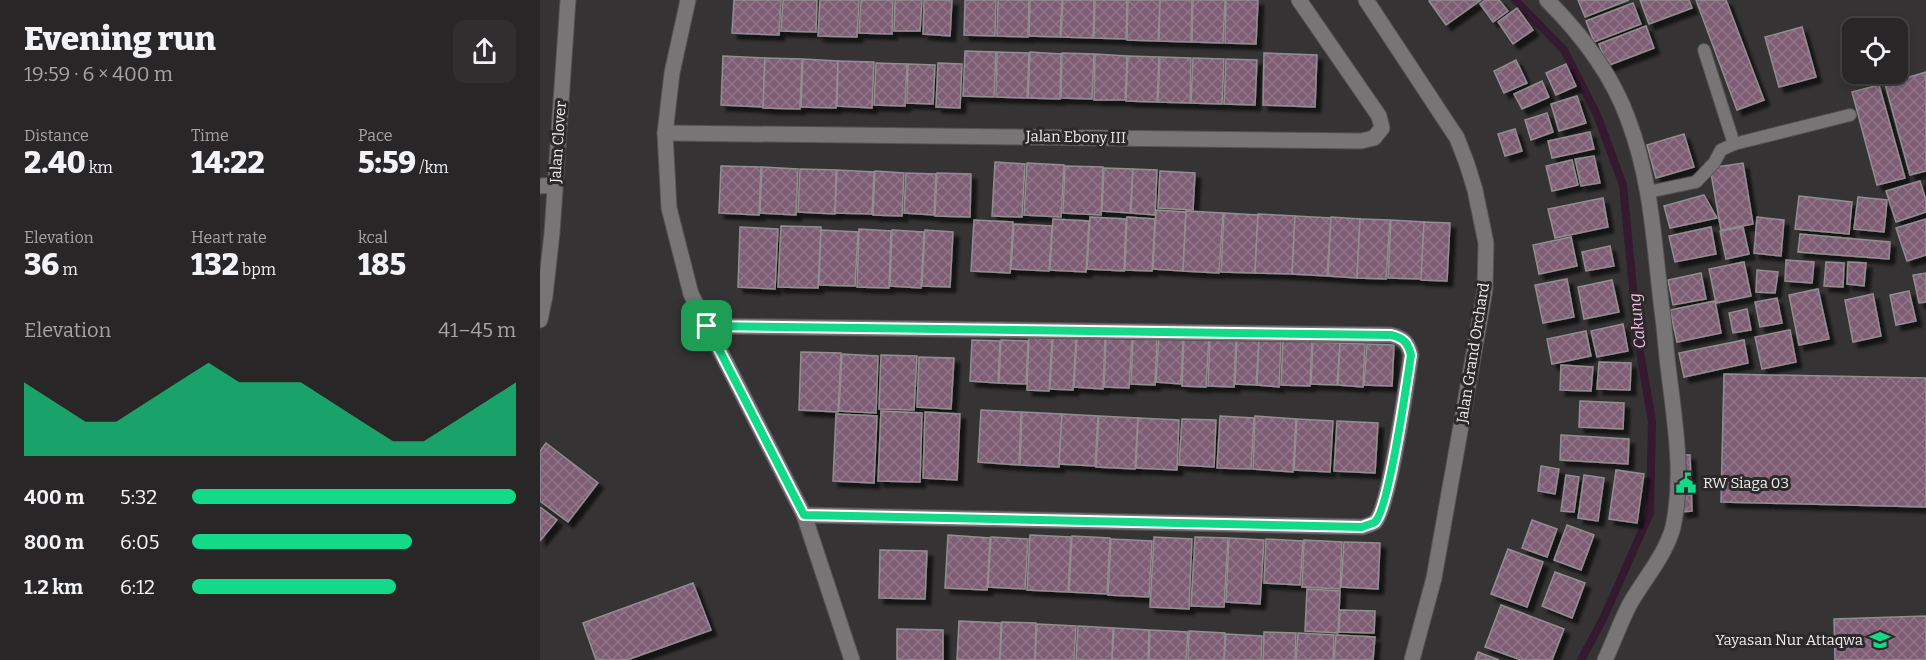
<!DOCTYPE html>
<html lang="en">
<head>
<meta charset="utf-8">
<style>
	:root { --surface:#282627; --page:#302e2f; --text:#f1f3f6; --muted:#a5a5a7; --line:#444344; --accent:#14d989 }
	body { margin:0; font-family:Bitter,serif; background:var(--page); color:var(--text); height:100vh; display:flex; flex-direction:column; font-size:22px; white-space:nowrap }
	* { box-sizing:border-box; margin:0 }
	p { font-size:20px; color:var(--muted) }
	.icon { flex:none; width:33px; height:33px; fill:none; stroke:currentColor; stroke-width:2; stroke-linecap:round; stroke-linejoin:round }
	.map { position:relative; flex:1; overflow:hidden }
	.details { display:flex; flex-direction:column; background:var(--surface); width:540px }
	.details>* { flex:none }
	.tools { position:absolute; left:1302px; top:18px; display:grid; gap:12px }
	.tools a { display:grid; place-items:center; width:66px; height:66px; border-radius:12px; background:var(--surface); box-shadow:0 3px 9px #0003,0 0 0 2px var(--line); font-size:30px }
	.pin { position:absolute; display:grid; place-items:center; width:51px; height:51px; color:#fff; margin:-26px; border-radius:12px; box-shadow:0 3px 9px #0006 }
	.round { display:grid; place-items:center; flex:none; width:63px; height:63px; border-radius:12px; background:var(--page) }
	.head { display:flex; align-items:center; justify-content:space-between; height:102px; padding:0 24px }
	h1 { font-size:33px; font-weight:800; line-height:45px }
	.stats { display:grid; grid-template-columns:repeat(3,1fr); gap:9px; height:102px; padding:6px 24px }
	.stats div { display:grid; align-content:center }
	.stats b { font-size:30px; font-weight:800 }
	.stats small { font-size:16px; font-weight:400 }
	.stats p { font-size:16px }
	.chart { height:168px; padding:12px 24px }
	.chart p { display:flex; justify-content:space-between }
	.chart svg { width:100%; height:108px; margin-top:6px; fill:var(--accent); opacity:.7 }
	ul { padding:0 24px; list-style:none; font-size:20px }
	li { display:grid; grid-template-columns:96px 72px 1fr; align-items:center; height:45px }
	li i { height:15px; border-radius:8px; background:var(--accent) }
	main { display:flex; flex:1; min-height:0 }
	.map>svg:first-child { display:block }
</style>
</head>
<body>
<main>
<section class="details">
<div class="head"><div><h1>Evening run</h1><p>19:59 · 6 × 400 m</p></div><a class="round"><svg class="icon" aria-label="share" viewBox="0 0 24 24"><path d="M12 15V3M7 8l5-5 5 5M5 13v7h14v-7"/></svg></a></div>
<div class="stats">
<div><p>Distance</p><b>2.40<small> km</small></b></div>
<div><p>Time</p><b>14:22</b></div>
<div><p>Pace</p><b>5:59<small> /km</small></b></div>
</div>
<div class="stats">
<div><p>Elevation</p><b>36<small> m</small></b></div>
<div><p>Heart rate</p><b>132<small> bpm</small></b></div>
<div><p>kcal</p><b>185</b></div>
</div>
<div class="chart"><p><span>Elevation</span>41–45 m</p>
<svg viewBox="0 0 160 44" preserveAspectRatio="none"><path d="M0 44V14L10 22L20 30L30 30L40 22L50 14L60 6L70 14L80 14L90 14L100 22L110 30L120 38L130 38L140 30L150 22L160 14V44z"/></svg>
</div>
<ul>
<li><b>400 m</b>5:32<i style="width:100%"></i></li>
<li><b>800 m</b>6:05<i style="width:68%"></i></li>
<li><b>1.2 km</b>6:12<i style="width:63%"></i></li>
</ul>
</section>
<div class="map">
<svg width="1386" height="660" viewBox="0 0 1386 660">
	<defs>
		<pattern id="building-cross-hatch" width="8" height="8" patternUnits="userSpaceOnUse" patternTransform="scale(1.5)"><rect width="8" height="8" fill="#7f5d74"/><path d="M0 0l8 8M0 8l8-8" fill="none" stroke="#917588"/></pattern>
		<filter id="shadow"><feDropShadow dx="5.5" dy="5.5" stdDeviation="1.5" flood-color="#0009"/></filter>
	</defs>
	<rect width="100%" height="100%" fill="#353334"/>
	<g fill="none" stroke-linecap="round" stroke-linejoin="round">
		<!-- stream -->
		<path stroke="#35192e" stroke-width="8" d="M975,0L1024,50L1057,115L1083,185L1098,340L1112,421L1110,513L1063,619L1041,660"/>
	</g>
	<!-- building -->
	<g fill="url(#building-cross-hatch)" stroke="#918e90" stroke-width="1.5" filter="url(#shadow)">
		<path d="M194,0H241L239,35L192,33Z"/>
		<path d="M243,0H277L276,32L241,31Z"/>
		<path d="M280,0H319L317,37L278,36Z"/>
		<path d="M321,0H353L352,34L319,33Z"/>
		<path d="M355,0H382L380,31H354Z"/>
		<path d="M384,0H412L410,36L383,34Z"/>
		<path d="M425,0H456L455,36L424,35Z"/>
		<path d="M458,0H489L488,37L457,36Z"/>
		<path d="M490,0H522L520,37L489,36Z"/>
		<path d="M523,0H554L553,38L521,37Z"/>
		<path d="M555,0H587L586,39L554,38Z"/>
		<path d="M588,0H620L618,41L587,40Z"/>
		<path d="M620,0H652L651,42L619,41Z"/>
		<path d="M653,0H685L683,43L652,42Z"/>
		<path d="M686,0H718L716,44L685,43Z"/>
		<path d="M890,0H941L906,25L889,1Z"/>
		<path d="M945,0H959L968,11L953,22L940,4Z"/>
		<path d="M1038,0H1089L1045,17Z"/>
		<path d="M1100,0H1149L1152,8L1109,24Z"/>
		<path d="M1156,0H1186L1224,100L1197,110Z"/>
		<path d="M1093,3L1101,24L1054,42L1046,21Z"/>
		<path d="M977,8L993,30L973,44L958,22Z"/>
		<path d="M1106,26L1114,48L1067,66L1059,44Z"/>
		<path d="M1262,27L1276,77L1239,87L1225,37Z"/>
		<path d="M425,51L456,52L454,97L423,96Z"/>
		<path d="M457,52L489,53L487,98L456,97Z"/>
		<path d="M490,52L521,54L520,99L488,98Z"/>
		<path d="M522,53L554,54L552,99L521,98Z"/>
		<path d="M724,53L777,55L775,107L723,105Z"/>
		<path d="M555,54L587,56L585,100H554Z"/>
		<path d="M183,56L225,58L223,107L181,105Z"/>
		<path d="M588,56L619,57L617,102L586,101Z"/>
		<path d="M620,57L651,58L650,103L618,102Z"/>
		<path d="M225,58L262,59L260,109L223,108Z"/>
		<path d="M653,58L684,59L682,104L651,103Z"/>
		<path d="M263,59L298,61L296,108L261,107Z"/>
		<path d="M686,59L717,60L715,105L684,104Z"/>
		<path d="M976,60L987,83L964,93L954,71Z"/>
		<path d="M298,61L334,62L332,108L297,106Z"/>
		<path d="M336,63L367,64L365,106L334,105Z"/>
		<path d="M398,63L422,64L420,108L396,107Z"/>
		<path d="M368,64L395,65L393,104L367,103Z"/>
		<path d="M1026,64L1036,86L1016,95L1006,73Z"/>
		<path d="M1386,72V171L1370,175L1345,84Z"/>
		<path d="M1002,81L1009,97L982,109L974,94Z"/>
		<path d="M1339,85L1365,178L1337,185L1312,92Z"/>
		<path d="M1037,96L1046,123L1019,131L1011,104Z"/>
		<path d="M1007,113L1013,132L991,140L985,120Z"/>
		<path d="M975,129L982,151L965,156L958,134Z"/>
		<path d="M1050,132L1054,149L1012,158L1008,141Z"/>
		<path d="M1144,134L1154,167L1116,178L1107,145Z"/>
		<path d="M1054,156L1060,183L1041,186L1035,159Z"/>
		<path d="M1032,160L1038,185L1012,191L1006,166Z"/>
		<path d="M455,162L485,164L482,217L452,216Z"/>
		<path d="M487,163L524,165L521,217L484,215Z"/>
		<path d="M1203,163L1213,224L1181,230L1170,168Z"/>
		<path d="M181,166L221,167L219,215L179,213Z"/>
		<path d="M525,166L563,167L561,215L523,213Z"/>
		<path d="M222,167L258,169L256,215L220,213Z"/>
		<path d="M564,168L593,169L590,213L562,211Z"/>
		<path d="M260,169L296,170L295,214L258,212Z"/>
		<path d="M593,169L617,170L615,215L591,213Z"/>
		<path d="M297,170L334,172L332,214L295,213Z"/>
		<path d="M335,171L364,173L362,216L333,215Z"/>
		<path d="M620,171L655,173L653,210L618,208Z"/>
		<path d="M366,173L396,174L394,215L364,213Z"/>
		<path d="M397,173L431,174L430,217L395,216Z"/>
		<path d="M1380,181L1386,200V212L1356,222L1346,191Z"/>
		<path d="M1164,195L1177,218L1130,228L1124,206Z"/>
		<path d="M1259,196L1312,202L1309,234L1255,229Z"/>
		<path d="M1318,197L1347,200L1344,232L1314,229Z"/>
		<path d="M1063,198L1068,227L1015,238L1008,209Z"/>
		<path d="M616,210L646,212L643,271L613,269Z"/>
		<path d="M646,211L683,213L679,273L643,271Z"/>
		<path d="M684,213L718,215L715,273L681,272Z"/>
		<path d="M718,214L755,216L752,274L715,273Z"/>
		<path d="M755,216L791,218L787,276L752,274Z"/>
		<path d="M550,217L586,219L584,271L547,269Z"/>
		<path d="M587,217L615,219L612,271L585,270Z"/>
		<path d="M791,217L820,219L817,278L788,276Z"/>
		<path d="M1217,217L1244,220L1241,256L1214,253Z"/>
		<path d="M513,219L549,221L546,272L510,270Z"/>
		<path d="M820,219L850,220L846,279L817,278Z"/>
		<path d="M1386,219V255L1367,261L1356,228Z"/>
		<path d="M434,220L473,222L470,273L431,271Z"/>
		<path d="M851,220L884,222L881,279L848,278Z"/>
		<path d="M884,222L910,223L907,281L881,280Z"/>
		<path d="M474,224L512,226L509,271L471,269Z"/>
		<path d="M241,226L281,227L278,288L238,287Z"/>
		<path d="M200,227L238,229L235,289L198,287Z"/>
		<path d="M1171,227L1176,254L1135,262L1129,236Z"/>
		<path d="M1203,227L1209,254L1186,259L1180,231Z"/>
		<path d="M319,229L351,231L349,288L317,287Z"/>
		<path d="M281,230L318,232L315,286L279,285Z"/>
		<path d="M352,230L384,232L381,288L350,286Z"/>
		<path d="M385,230L413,232L410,287L382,286Z"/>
		<path d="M1260,234L1350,242L1349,259L1258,252Z"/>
		<path d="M1031,237L1037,266L999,274L993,245Z"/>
		<path d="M1070,246L1074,266L1046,271L1042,252Z"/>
		<path d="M1246,260L1274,262L1272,283L1245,281Z"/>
		<path d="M1204,262L1211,296L1176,303L1169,269Z"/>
		<path d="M1286,262L1304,263L1303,287L1284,286Z"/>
		<path d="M1308,262L1326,263L1324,286L1307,284Z"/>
		<path d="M1217,270L1238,272L1235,293L1216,292Z"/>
		<path d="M1161,273L1166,299L1133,305L1128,280Z"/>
		<path d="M1386,273V302L1379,303L1373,275Z"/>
		<path d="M1027,279L1034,317L1003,323L995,285Z"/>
		<path d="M1072,280L1079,312L1044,319L1038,287Z"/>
		<path d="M1278,289L1289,339L1259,345L1249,295Z"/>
		<path d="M1369,291L1376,321L1356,325L1350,295Z"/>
		<path d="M1333,294L1341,336L1313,342L1305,300Z"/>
		<path d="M1237,298L1242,323L1220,327L1215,302Z"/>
		<path d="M1175,301L1181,333L1137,342L1130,310Z"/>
		<path d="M1207,309L1211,330L1193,333L1189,313Z"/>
		<path d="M1083,324L1088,351L1057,357L1051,331Z"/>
		<path d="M1250,330L1256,362L1222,369L1215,337Z"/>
		<path d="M1046,331L1051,356L1012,364L1007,339Z"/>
		<path d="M619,335L643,337L641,384L616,382Z"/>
		<path d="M489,336L512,338L509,391L487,390Z"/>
		<path d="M644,336L669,337L666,387L642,386Z"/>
		<path d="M513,337L536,338L533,390L510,389Z"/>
		<path d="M537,337L565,338L563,389L534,387Z"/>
		<path d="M566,338L592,339L589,388L564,387Z"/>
		<path d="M670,338L696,339L694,387L668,386Z"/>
		<path d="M593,339L617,340L615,385L591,384Z"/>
		<path d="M697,339L719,340L716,385L695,384Z"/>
		<path d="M432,340L460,341L458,383L430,381Z"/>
		<path d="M461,340L488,341L486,384L459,383Z"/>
		<path d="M719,340L741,341L739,387L717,385Z"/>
		<path d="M743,340L772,342L770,386L741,385Z"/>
		<path d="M1204,340L1208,363L1144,377L1139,353Z"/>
		<path d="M773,342L800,343L797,385L771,384Z"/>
		<path d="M800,343L825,344L823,387L798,385Z"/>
		<path d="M827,344L854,345L852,386L824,385Z"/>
		<path d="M261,352L301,353L298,412L259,410Z"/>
		<path d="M302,354L338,356L336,413L299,411Z"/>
		<path d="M341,355L377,356L374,410L339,409Z"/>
		<path d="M379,357L414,358L411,409L377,407Z"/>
		<path d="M1059,362L1091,363L1090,390L1057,389Z"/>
		<path d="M1021,365L1053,367L1051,391L1020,390Z"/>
		<path d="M1184,374L1386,378V507L1181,502Z"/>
		<path d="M1040,401L1084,403L1083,429L1039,427Z"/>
		<path d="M441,410L481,412L479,465L438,462Z"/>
		<path d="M341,411L382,413L380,482L338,481Z"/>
		<path d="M385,412L420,414L417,480L383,478Z"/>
		<path d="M482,412L522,414L519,467L480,465Z"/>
		<path d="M296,414L337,416L334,483L293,481Z"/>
		<path d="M522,414L558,416L555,466L519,464Z"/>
		<path d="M559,416L598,418L595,469L556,467Z"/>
		<path d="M680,416L714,418L711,469L677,468Z"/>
		<path d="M715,416L756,419L753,472L713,469Z"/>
		<path d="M598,418L639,420L637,470L596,468Z"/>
		<path d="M642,419L676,420L674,467L639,465Z"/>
		<path d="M757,419L793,421L790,472L754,470Z"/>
		<path d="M797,421L838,423L835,473L794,471Z"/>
		<path d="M1021,435L1089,439L1088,464L1020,460Z"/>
		<path d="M6,443L58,483L28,522L0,501V451Z"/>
		<path d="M1139,455H1150L1152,511L1141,512Z"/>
		<path d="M1001,466L1019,469L1015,494L998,491Z"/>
		<path d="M1076,470L1104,474L1097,523L1069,519Z"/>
		<path d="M1026,475L1039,477L1034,512L1021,511Z"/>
		<path d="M1044,475L1064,478L1058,521L1038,518Z"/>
		<path d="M0,507L17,520L0,541Z"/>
		<path d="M992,520L1017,529L1007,557L982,548Z"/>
		<path d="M1027,525L1054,535L1041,570L1014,560Z"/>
		<path d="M408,535L450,538L447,590L405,588Z"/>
		<path d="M490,535L531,537L528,592L487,590Z"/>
		<path d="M532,536L570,538L567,594L529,592Z"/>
		<path d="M451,537L488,539L485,589L448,587Z"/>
		<path d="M614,537L652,539L649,609L610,607Z"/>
		<path d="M655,537L688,538L684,607L651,606Z"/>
		<path d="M689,538L724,540L720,604L686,602Z"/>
		<path d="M571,539L612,541L609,597L568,595Z"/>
		<path d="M726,539L763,541L760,585L724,583Z"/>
		<path d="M764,540L802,542L800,589L762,587Z"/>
		<path d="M804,542L840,543L838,589L801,587Z"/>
		<path d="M968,549L1003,562L987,607L951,594Z"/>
		<path d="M340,550L387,551L385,599L339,598Z"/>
		<path d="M1015,572L1045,583L1032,618L1002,606Z"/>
		<path d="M153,583L171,630L87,660H56L43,623Z"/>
		<path d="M767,589L800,591L798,633L765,631Z"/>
		<path d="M961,605L1024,629L1012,660H981L945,647Z"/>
		<path d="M800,610L835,611L834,633L799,632Z"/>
		<path d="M1386,616V660H1295L1294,619Z"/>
		<path d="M419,621L461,623L460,660H417Z"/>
		<path d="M462,622L496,623L495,660H460Z"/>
		<path d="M497,624L536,626L534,660H495Z"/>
		<path d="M538,626L573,628L572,660H536Z"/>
		<path d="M574,628L609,630L608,660H572Z"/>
		<path d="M357,629L403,630V660H357Z"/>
		<path d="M610,630L648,632L646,660H609Z"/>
		<path d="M649,631L685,633L684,660H648Z"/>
		<path d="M724,632L756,633L755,660H723Z"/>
		<path d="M758,633L794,635L793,660H756Z"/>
		<path d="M686,634L722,636L721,660H684Z"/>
		<path d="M796,635L835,637L833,660H794Z"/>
		<path d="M938,652L959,660H935Z"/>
	</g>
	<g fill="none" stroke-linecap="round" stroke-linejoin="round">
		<!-- service casing -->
		<g stroke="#545153" stroke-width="14">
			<g id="service">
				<path d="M1164,50L1194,144"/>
				<path d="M1108,192L1156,182L1174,163L1181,150L1194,144L1310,115"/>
			</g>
		</g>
		<!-- minor casing -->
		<g stroke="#545153" stroke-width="17">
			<g id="minor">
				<path d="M148,0L132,73L125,133L129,208L151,294L264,515L312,660"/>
				<path d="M826,0L917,138L927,164L935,190L946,243L945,289L942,307L894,578L872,660"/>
				<path d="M1007,0C1040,33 1072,75 1088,119C1112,182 1114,245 1122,310C1125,331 1126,353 1129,374C1135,424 1144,476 1133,527C1126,554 1105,578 1091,602C1081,620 1074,641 1065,660"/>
				<path d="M125,133L821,141L834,138L842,128L839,116L759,0"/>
				<path d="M0,186L15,185"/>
				<path d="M0,320L5,296L12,233L28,0"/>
				<path d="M167,326L851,335C864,338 868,343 871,355C867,381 849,509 835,522C832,524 826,526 822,527L264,515"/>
			</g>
		</g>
		<!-- service -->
		<use href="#service" stroke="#787577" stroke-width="12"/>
		<!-- minor -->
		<use href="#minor" stroke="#787577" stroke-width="15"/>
	</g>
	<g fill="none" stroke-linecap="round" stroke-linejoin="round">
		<!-- route casing -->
		<g stroke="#fff" stroke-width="12">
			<path id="route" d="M167,326L851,335C864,338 868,343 871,355C867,381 849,509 835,522C832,524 826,525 822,527L264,515Z"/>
		</g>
		<!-- route -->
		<use href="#route" stroke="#14d989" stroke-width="8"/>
	</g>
	<!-- icons -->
	<defs>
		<g id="civic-bare" transform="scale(1.62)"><path d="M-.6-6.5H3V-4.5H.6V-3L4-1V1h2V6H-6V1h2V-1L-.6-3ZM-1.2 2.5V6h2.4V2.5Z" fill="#14d989" stroke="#2b292a" stroke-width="2.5" paint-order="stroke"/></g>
		<g id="school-bare" transform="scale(1.62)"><path d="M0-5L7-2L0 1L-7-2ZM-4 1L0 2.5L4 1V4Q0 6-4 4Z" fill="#14d989" stroke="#2b292a" stroke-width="2.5" paint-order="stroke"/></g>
	</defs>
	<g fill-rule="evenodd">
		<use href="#civic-bare" x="1146" y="483"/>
		<use href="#school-bare" x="1340" y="640"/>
	</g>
	<g text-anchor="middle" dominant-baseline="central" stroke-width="6" stroke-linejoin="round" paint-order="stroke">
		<!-- street labels -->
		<g font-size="15" fill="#f0eeef" stroke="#2b292a">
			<text transform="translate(536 137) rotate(1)">Jalan Ebony III</text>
			<text transform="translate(18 142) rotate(-86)">Jalan Clover</text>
			<text transform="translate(933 353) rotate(-81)">Jalan Grand Orchard</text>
		</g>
		<!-- poi labels -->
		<g font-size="15" fill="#f0eeef" stroke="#2b292a" text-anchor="start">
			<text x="1163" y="483">RW Siaga 03</text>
			<text x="1323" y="640" text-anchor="end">Yayasan Nur Attaqwa</text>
		</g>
		<!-- water labels -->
		<g font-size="16" font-style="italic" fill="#f9bee7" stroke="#2b292a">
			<text transform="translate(1097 321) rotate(-96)">Cakung</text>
		</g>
	</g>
</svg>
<div class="tools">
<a><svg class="icon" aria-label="locate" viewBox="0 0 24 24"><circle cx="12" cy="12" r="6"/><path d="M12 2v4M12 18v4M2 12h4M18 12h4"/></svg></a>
</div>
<div class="pin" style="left:167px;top:326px;background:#1e9e55"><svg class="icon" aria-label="arrive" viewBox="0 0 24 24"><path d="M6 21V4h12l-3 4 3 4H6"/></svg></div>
</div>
</main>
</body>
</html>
